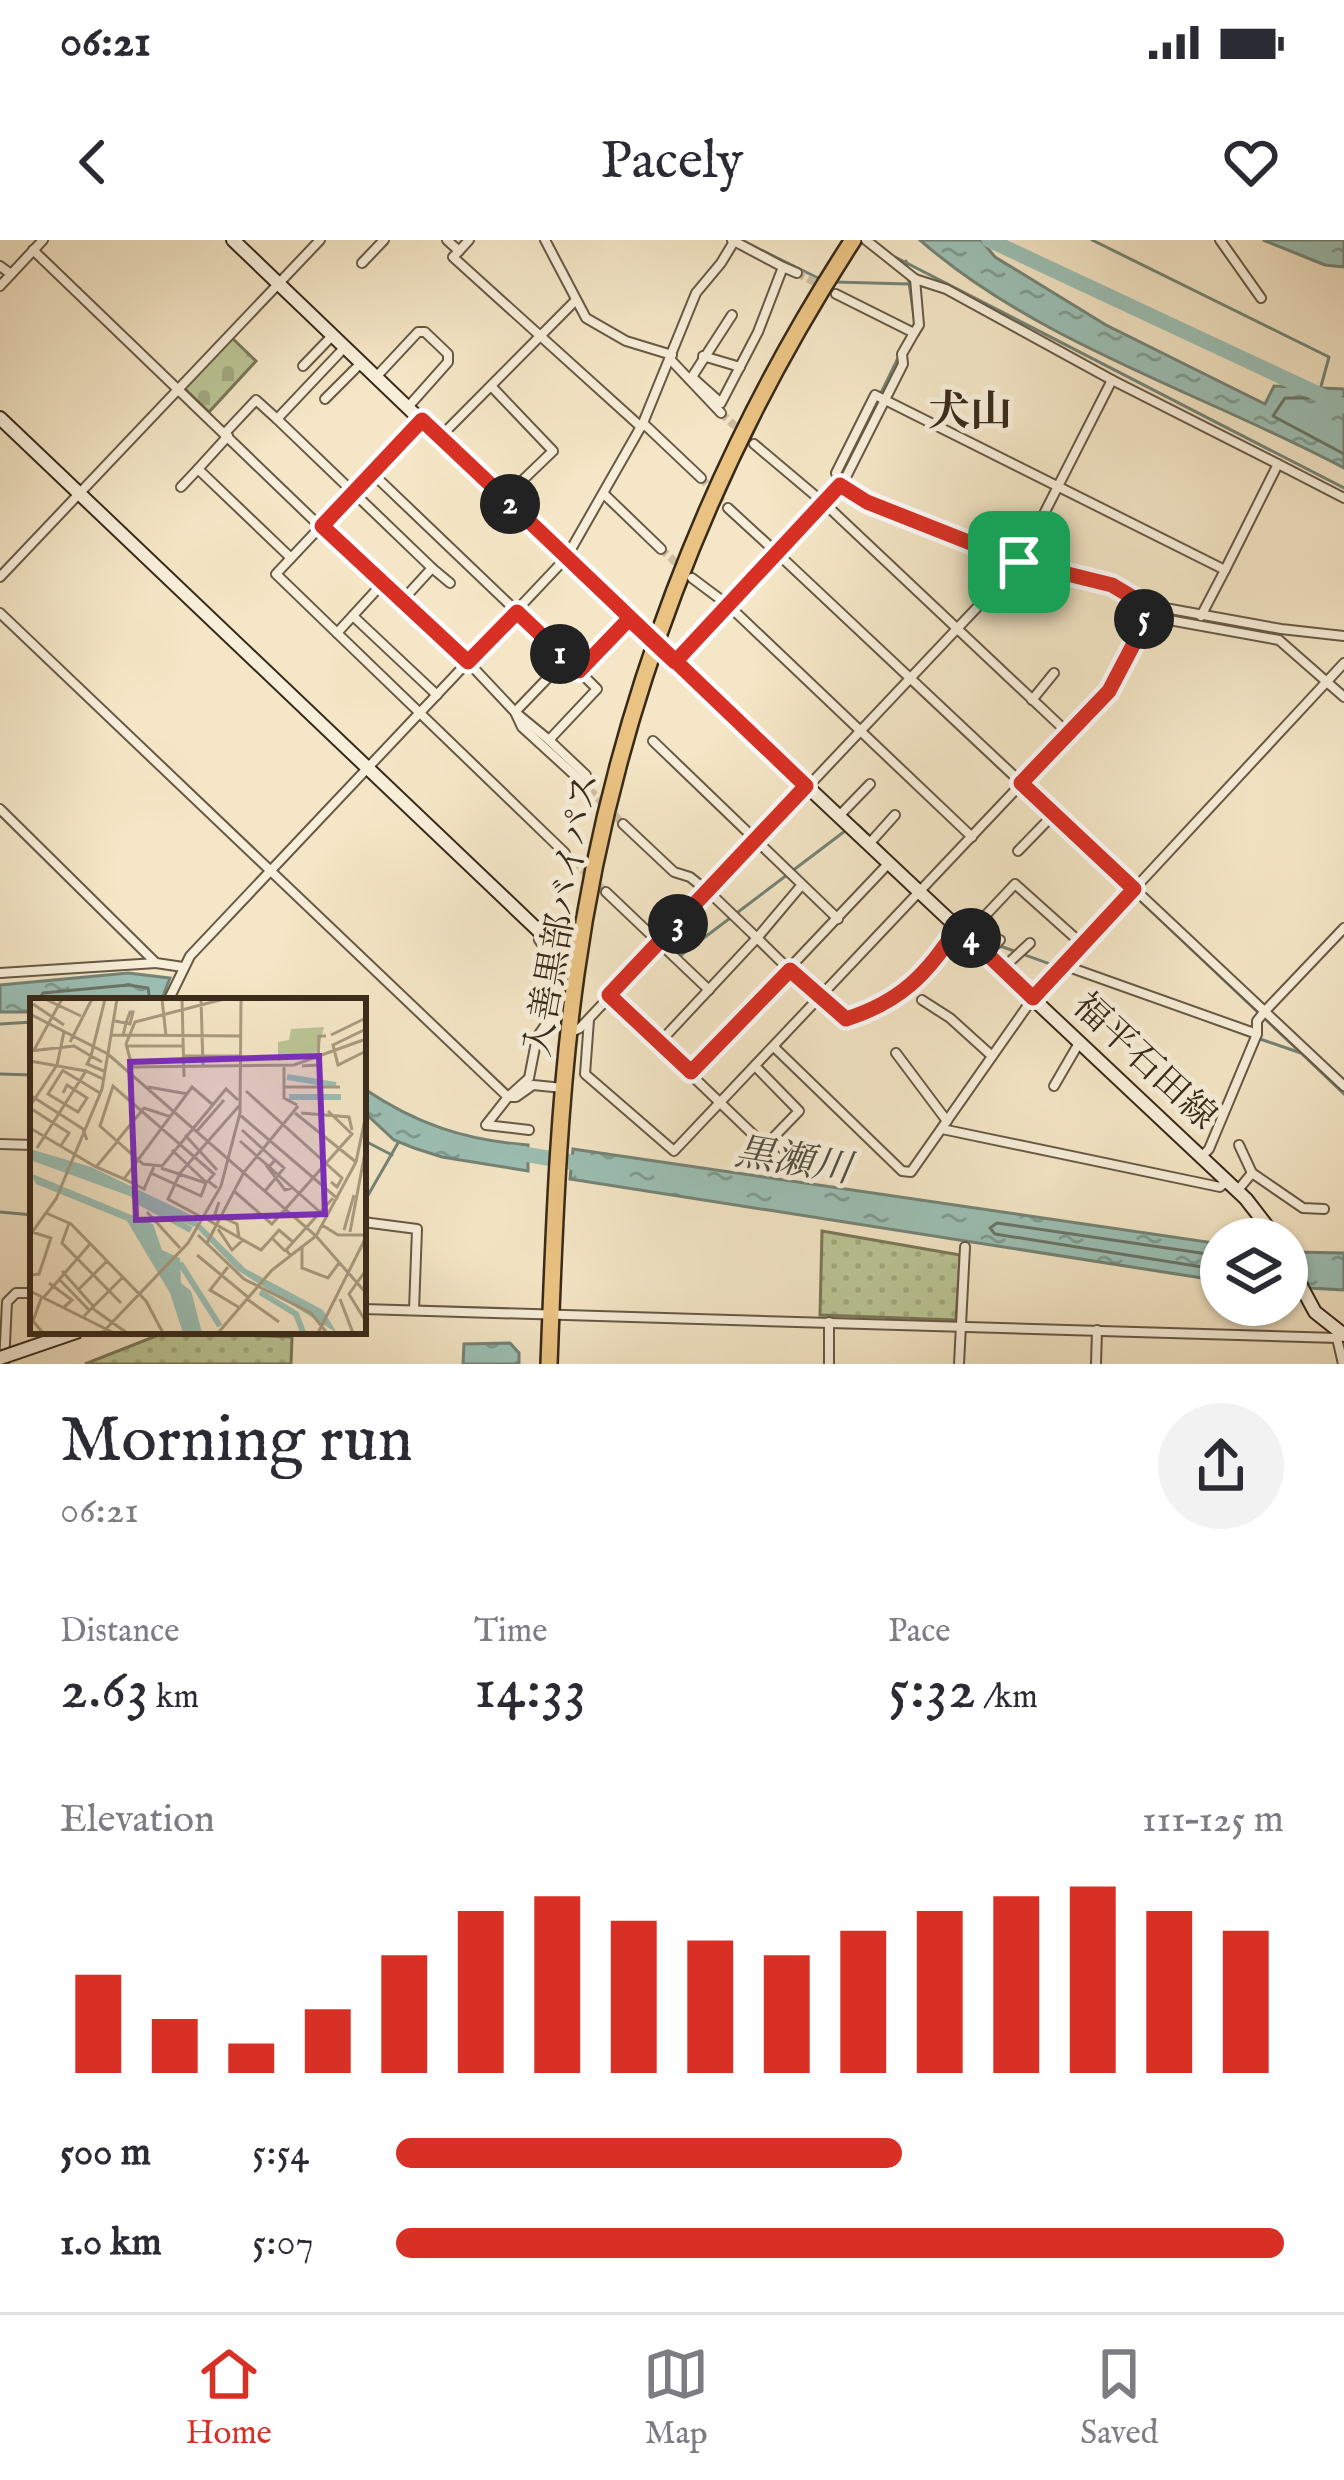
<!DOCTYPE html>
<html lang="en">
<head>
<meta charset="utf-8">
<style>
	:root { --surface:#fff; --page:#f2f2f3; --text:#2b2b33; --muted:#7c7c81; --line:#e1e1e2; --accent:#d93025 }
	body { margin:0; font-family:"IM FELL English","Noto Serif JP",serif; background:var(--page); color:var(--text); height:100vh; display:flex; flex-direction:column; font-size:45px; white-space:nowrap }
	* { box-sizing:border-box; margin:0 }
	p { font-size:39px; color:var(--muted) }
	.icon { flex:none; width:66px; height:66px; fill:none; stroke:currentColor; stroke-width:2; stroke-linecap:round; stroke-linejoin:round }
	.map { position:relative; height:1124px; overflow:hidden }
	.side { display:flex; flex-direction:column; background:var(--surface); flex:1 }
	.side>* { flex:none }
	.tools { position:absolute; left:1200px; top:978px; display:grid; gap:24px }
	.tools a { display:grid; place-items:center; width:108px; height:108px; border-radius:50%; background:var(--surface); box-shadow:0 3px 9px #0004; font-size:60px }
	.pin { position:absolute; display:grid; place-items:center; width:102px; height:102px; color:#fff; margin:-51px; border-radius:24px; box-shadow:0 6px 18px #0006 }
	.km { position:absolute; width:60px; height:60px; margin:-30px; border-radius:50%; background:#222; color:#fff; font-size:33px; line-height:60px; text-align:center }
	.round { display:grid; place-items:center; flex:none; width:126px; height:126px; border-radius:63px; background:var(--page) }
	.head { display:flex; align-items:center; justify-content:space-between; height:204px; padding:0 60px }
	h1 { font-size:66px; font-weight:600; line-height:90px }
	.stats { display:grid; grid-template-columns:repeat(3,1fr); gap:18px; height:204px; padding:12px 60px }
	.stats div { display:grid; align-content:center }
	.stats b { font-size:60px; font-weight:600 }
	.stats small { font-size:33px; font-weight:400 }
	.stats p { font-size:33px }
	.chart { height:336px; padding:24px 60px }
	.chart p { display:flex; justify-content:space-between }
	.chart svg { width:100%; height:216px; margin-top:12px; stroke:var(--accent); stroke-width:6 }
	ul { padding:0 60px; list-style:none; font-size:39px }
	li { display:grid; grid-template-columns:192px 144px 1fr; align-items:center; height:90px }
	li i { height:30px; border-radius:15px; background:var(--accent) }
	.status { display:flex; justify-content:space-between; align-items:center; height:84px; padding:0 60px; background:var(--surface); direction:ltr }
	.status svg { height:33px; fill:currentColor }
	header { display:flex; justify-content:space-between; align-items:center; height:156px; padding:0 60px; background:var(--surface); font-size:54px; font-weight:600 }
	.tabs { display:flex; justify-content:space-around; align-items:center; height:168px; border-top:3px solid var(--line); background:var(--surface); font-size:33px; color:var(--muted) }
	.tabs a { display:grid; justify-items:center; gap:6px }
	.tabs .on { color:var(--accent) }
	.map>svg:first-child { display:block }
</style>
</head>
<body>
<div class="status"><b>06:21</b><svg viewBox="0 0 49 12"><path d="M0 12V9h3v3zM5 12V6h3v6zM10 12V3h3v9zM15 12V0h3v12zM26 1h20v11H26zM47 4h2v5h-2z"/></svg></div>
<header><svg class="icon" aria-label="back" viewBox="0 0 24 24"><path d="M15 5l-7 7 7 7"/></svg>Pacely<svg class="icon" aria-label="heart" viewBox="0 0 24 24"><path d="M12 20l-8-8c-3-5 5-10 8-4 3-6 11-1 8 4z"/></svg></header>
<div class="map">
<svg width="1344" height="1124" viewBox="0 0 1344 1124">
	<defs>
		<pattern id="grass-dots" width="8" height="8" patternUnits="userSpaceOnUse" patternTransform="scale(3)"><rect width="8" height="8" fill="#bbc595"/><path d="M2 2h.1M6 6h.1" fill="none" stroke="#a2a980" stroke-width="1.8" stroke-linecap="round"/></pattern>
		<pattern id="cemetery-stones" width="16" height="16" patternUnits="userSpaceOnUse" patternTransform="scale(3)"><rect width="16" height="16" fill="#bbc595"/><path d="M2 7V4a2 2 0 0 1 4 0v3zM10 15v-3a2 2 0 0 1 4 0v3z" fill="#a2a980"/></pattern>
		<pattern id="water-ripples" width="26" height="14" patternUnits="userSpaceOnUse" patternTransform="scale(3)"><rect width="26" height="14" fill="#9cc0b5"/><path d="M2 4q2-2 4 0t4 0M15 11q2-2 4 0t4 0" fill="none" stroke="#809c92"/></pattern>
	</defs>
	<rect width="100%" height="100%" fill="#f4e6c6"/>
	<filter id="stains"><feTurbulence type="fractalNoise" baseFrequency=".00167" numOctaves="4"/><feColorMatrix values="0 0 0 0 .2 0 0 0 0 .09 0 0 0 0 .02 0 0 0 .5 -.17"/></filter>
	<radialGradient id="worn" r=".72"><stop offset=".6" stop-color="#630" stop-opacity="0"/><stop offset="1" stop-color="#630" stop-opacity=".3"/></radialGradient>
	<!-- grass -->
	<g fill="url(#grass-dots)" stroke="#7a7858" stroke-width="3">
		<path d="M822,991L960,1015L956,1080L820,1075Z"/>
		<path d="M166,1092L292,1097L291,1124H85Z"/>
	</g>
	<!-- cemetery -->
	<path fill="url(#cemetery-stones)" stroke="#7a7858" stroke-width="3" d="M231,97L256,121L209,172L183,147Z"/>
	<!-- water -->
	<g fill="url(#water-ripples)" stroke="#748477" stroke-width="3">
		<path d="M920,0H981L995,17L1106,85L1265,164L1274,146L1344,149V228C1207,155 1037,103 920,0Z"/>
		<path d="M1263,0H1344V27L1325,25Z"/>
		<path d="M128,733L170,738L161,761H33V772H0V745Z"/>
		<path d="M363,848C416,884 464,900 528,905V931L442,917L414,908L394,900L363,871Z"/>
		<path d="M573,909L1221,1004V1041L570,939Z"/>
		<path d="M1293,1012L1344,1013V1050L1309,1048Z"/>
		<path d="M510,1103L519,1113V1124H463L464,1104Z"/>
	</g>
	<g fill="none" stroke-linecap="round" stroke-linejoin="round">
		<!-- shore -->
		<g stroke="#6a7568" stroke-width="3">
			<path d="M1344,158H1285L1273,176L1344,214"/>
			<path d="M38,761L43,753L128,745L148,748L150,761"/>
			<path d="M1221,1016L997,983L990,988L995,994L1221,1030"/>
		</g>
		<!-- stream -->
		<g stroke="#748477" stroke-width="3">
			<path d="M741,0L820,39"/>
			<path d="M1092,0L1329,117L1320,150"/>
			<path d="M895,17L1344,248"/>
			<path d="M906,21L915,84L912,90"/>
			<path d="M835,42L908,44"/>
			<path d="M841,235L900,114"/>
			<path d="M846,241L870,257L1047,326"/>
			<path d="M727,273L766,308"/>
			<path d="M777,319L1015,543"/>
			<path d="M1155,368L1213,384L1334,399"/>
			<path d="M1022,549L1301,813"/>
			<path d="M858,585L870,596"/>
			<path d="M877,603C907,632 953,687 991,702"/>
			<path d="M1000,706L1251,796"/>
			<path d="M680,716L845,591"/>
			<path d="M0,784L33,782"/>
			<path d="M1260,799L1301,813L1344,854"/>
			<path d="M0,834L33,835"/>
			<path d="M363,900L392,915"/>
			<path d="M363,964L398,903"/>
			<path d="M0,972L33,975"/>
		</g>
		<!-- river -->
		<g stroke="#9cc0b5" stroke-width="15">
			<path d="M989,0L1344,166"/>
			<path d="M512,912L589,925"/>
		</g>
		<!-- street-tunnel -->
		<g stroke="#cec0a4" stroke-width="8" stroke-dasharray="8 4" stroke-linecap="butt">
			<path d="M797,33L822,46"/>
			<path d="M721,173L754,204"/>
			<path d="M701,238L728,268"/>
			<path d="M661,309L682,328"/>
			<path d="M581,541L623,584"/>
			<path d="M565,613L606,652"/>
		</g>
		<!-- street casing -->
		<g stroke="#675945" stroke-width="12">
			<g id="street">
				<path d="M447,0L459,11L453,17L641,187"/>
				<path d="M545,0L586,78L626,101L672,115"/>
				<path d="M1220,0L1261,58"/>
				<path d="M33,10L381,345L468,422L515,472L522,487L581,541"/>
				<path d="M459,11L469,0"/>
				<path d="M362,23L384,0"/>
				<path d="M0,26L11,34"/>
				<path d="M783,27L797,33"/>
				<path d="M0,46L43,0"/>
				<path d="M836,54L914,93L902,114L903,124L846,237L824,263L1069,494"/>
				<path d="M914,93L919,85L915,39"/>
				<path d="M703,116L740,127"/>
				<path d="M670,119L721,173"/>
				<path d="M303,126L332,96"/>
				<path d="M376,137L418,92H425L448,114V122L408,167"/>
				<path d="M693,138L721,163L758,92L783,27L732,0"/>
				<path d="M690,140L732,75"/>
				<path d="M1112,140L1278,224"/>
				<path d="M491,146L553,211L503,259"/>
				<path d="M325,159L360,124"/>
				<path d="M277,179L345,107"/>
				<path d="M643,183L701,238"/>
				<path d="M225,193L256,160L277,179L432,328L401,362"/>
				<path d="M228,196L198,229L291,318"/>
				<path d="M440,197L576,60"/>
				<path d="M754,204L824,263L777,313L1344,846"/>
				<path d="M372,233L579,431L597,449L549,500L515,472L566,419"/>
				<path d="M181,247L198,229"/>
				<path d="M604,254L661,309"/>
				<path d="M728,268L777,313L728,365L972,597"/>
				<path d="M432,328L450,343"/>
				<path d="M1225,330L1278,224L1344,258"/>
				<path d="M0,337L320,0"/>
				<path d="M381,345L337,393L276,334L420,181"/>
				<path d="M1152,369C1118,337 1063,337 1021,323C960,303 894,278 840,245L836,233L875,155L1225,330L1201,376"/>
				<path d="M0,373L508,857L486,885L529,890"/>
				<path d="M353,376L437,455"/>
				<path d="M1147,376L1279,400L1344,457"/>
				<path d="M337,393L565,613"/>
				<path d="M675,422L728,365L692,338"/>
				<path d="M579,431L628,380"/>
				<path d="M1032,460L1054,433"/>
				<path d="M549,500L586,535"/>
				<path d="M653,501L838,679"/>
				<path d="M0,569L156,723L183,727"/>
				<path d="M839,576L870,544"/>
				<path d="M623,584L674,632L690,637L710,653L757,698L800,647"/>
				<path d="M869,604L895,575"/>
				<path d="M1018,611L1054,574"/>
				<path d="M606,652L709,750"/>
				<path d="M542,695L539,700L557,725L552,776L537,797L529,838L508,857H516L533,845L563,848"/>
				<path d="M967,695L1015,644L1082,704"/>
				<path d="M987,714L1000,700"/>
				<path d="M1063,725L1257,794V781L1265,771L1344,688"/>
				<path d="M1002,729L1030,703"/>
				<path d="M0,733L156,723"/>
				<path d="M609,756L785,925"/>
				<path d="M820,756L846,779C900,762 928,734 957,687"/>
				<path d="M922,760L950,778L992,816"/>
				<path d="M168,761L190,716L566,318L643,183L696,53L721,23L735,0"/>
				<path d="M589,780L585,834L674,911L1109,451L1154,366L1281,389L1344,396"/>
				<path d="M571,792L580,788L1019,323L1112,140L946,49L915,39L866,0"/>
				<path d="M660,802L757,698L818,758"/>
				<path d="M774,807L902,931L911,932L1033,758L1344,423"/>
				<path d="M896,813L947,881"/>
				<path d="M755,826L799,871L766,905"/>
				<path d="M691,832L888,624"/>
				<path d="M1054,846L1079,803"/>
				<path d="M942,889L1220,947L1226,942"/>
				<path d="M0,904L33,905"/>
				<path d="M1239,905L1252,933"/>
				<path d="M1201,917L1209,909L1257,794"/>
				<path d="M1238,950L1252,933L1303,968L1324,969"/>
				<path d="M363,982L417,989L414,1070"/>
				<path d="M363,1069L1337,1098L1340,1092"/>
				<path d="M1337,1098L1343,1124"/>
				<path d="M4,1124L7,1062L16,1053H33"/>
				<path d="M829,1124V1082"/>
				<path d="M959,1124L965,1007"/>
				<path d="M1096,1124L1097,1090"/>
			</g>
		</g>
		<!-- secondary casing -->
		<g stroke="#382a1a" stroke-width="16">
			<g id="secondary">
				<path d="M233,0L593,345L1246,959L1277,999"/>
				<path d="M0,178L542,694L578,723"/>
				<path d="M1287,1020L1315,1072L1344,1095"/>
			</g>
		</g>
		<!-- highway casing -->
		<g stroke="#382a1a" stroke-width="20">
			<path id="highway" d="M549,1124C554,994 558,863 576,734C612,474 710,219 853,0"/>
		</g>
		<!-- street -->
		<use href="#street" stroke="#f8efda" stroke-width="8"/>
		<!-- secondary -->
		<use href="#secondary" stroke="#f8efda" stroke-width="12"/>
		<!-- highway -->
		<use href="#highway" stroke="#eac383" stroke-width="15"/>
		<!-- secondary-bridge casing -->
		<g stroke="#382a1a" stroke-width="16" stroke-linecap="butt">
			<path id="secondary-bridge" d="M0,1118L79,1091"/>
		</g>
		<!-- secondary-bridge -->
		<use href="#secondary-bridge" stroke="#f8efda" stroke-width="12"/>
	</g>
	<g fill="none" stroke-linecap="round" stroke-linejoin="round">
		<!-- route casing -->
		<g stroke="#fff" stroke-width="24">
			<path id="route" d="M1019,322L867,262L840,245L675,422L629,379L579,431L517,372L468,422L322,286L422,180C551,301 678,424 806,546L609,755L691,832L790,730L846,779C900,762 928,734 958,686L1033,758L1134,649L1021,543L1109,451L1152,369L1112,345L1019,322"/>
		</g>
		<!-- route -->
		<use href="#route" stroke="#d93025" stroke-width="15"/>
	</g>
	<g text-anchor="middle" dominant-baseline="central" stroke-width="10" stroke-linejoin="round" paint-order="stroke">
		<!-- street labels -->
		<g font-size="36" fill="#382a1a" stroke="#f8efda">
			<text transform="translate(563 675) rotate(-80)">入善黒部バイパス</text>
			<text transform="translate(1144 822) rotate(43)">福平石田線</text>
		</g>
		<!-- water labels -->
		<g font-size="39" font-style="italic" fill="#515041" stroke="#f8efda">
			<text transform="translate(793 922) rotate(9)">黒瀬川</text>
		</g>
		<!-- quarter labels -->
		<g font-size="42" font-weight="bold" fill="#382a1a" stroke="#f8efda">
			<text x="970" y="173">犬山</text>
		</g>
	</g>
	<!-- overview -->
	<g transform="translate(30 758)">
		<rect width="336" height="336" fill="#f4e6c6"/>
		<path d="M294,29L288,54L248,63V44L259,42L261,31Z" fill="#bbc595"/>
		<path d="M0,151L61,169L161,217L216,271L293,312L307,335L207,272L155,218L0,162ZM0,175L123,226L132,252L150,260L151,285L161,293L172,335H153L140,295L97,223L6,186Z" fill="#9cc0b5"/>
		<path fill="none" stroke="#9cc0b5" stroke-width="6" d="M257,79L306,87M259,99H311M102,197L165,226M108,203L161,232M150,265L190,328M230,294L266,316L273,334"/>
		<path fill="none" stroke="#a99b81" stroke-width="3" d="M15,1L51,18M132,1L136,38M152,1L154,79M171,1L173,68M3,6L34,27M0,16L78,56M85,23L90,24L96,25L100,26L103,14H100L96,25L93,38M336,31L303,47L308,67L336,53M82,37L211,38M301,37L336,20M40,44L62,1M96,48H154M4,52L32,1M0,53L44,48L61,58L57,66L76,74M79,57L286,238L336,295M154,58H212M0,63L56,73M72,64L61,58L75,1M102,68L96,46L105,24L194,1M272,68L288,67L289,38H296M101,69L264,67L336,41M254,69V100L267,107M32,72L70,95M33,72L18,96L48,114L57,100L37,87L33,95M118,89L158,96M254,89H310M216,93L312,180L307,189L301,184M0,97L53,131L57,142M0,108L27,67L34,34M0,110L39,135L30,149M265,115L326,164M271,115L319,119L322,132M210,117L308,201M0,130L66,169M212,132L245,162M167,133L194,102M155,137L187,172M87,143L114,110L141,119M210,143L290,214M87,144L66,169L94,181L162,89L182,106M7,150L56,73L73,81M142,152L176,184M236,167L255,192L262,190M132,168L113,166L70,128L83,88L184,176L178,183L187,190M132,168L196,91L208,102M124,169L121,175L171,198L176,185L131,170M94,181L114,191L121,175M204,193L243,227M235,193L254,170L245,162L239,169M189,204L185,216L207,226L209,239M117,214L150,250M16,215L41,226L116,303L133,335M173,220L138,201L150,175L209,108M178,222L231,252L242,240M39,225L32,245L91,305M242,226L322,136L298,113M292,227L308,237H336M188,231L202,252L213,242M314,232L324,197M320,234L336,149M0,237L26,201L72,91L87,1M168,237L214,281L281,315L297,335M177,245L214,174L268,108M272,249V270L298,280L309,265M255,253L242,240L249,232L263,244M167,257L219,300M261,258L256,252L303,200M198,269L180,292L210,310M336,272L319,296L336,324M32,273L63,308M0,277L9,276L21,240L2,234M29,281L59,312M19,285L42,302L34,309M49,291L77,263M0,293L84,335M12,298L3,323L13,335M14,299L60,246M217,301L249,324M310,301L323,335M62,310L97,335M54,318L93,279M72,335L158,245L191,188L210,115L211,1M188,335L242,272L286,238L326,164L336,116M288,335L336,239"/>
		<path fill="#7b2cbf" fill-opacity="0.15" stroke="#7b2cbf" stroke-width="6" d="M289,58L295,216L106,222L100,64Z"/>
		<rect width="336" height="336" fill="none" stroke="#382a1a" stroke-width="6"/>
	</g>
	<rect width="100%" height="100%" filter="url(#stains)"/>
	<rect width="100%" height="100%" fill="url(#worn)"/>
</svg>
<div class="tools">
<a><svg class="icon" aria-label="layers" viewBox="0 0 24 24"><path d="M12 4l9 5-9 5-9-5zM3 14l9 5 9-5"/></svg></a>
</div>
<div class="pin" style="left:1019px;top:322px;background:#1e9e55"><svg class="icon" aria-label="arrive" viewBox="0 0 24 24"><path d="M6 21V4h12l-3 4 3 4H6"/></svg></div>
<b class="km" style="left:560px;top:414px">1</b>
<b class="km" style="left:510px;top:264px">2</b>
<b class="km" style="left:678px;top:684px">3</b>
<b class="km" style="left:971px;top:698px">4</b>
<b class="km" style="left:1144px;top:379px">5</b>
</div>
<section class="side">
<div class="head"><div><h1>Morning run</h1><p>06:21</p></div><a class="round"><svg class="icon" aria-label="share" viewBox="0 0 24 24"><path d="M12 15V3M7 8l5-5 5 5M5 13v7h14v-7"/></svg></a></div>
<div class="stats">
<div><p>Distance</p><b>2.63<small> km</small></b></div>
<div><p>Time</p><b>14:33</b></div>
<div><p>Pace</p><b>5:32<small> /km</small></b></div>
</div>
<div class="chart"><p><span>Elevation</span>111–125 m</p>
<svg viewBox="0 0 160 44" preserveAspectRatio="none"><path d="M5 44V24M15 44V33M25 44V38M35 44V31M45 44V20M55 44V11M65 44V8M75 44V13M85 44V17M95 44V20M105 44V15M115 44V11M125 44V8M135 44V6M145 44V11M155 44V15"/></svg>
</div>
<ul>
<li><b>500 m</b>5:54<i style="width:57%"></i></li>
<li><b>1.0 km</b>5:07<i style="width:100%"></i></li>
</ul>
</section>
<nav class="tabs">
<a class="on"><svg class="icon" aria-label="home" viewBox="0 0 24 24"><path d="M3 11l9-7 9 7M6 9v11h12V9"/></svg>Home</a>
<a><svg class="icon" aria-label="map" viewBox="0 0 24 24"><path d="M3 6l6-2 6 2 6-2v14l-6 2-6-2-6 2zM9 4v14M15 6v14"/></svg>Map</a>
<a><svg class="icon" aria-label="saved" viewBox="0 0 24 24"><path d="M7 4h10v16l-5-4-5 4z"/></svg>Saved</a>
</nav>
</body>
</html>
